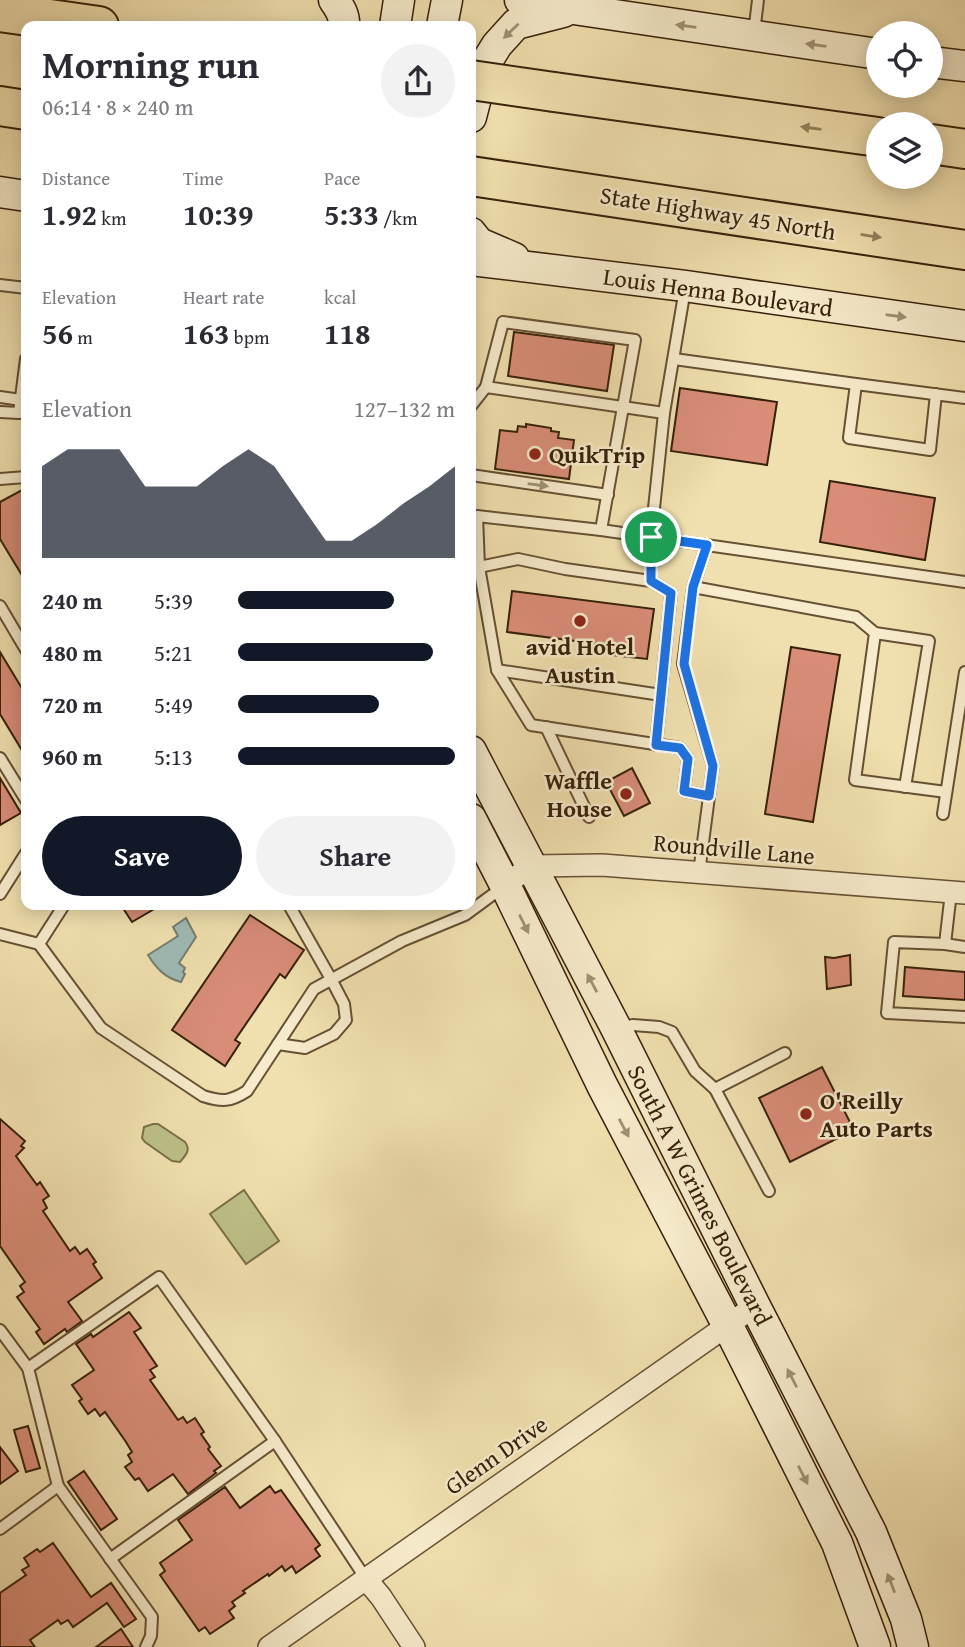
<!DOCTYPE html>
<html lang="en">
<head>
<meta charset="utf-8">
<style>
	:root { --surface:#fff; --page:#f2f2f3; --text:#2b2b33; --muted:#7c7c81; --accent:#111827 }
	body { margin:0; font-family:"Gentium Book Plus",serif; background:var(--page); color:var(--text); height:100vh; display:flex; flex-direction:column; font-size:26px; white-space:nowrap }
	* { box-sizing:border-box; margin:0 }
	p { font-size:23px; color:var(--muted) }
	.icon { flex:none; width:38px; height:38px; fill:none; stroke:currentColor; stroke-width:2; stroke-linecap:round; stroke-linejoin:round }
	.map { position:relative; flex:1; overflow:hidden }
	.sheet { position:absolute; left:21px; top:21px; width:455px; height:889px; display:flex; flex-direction:column; background:var(--surface); border-radius:14px; box-shadow:0 4px 18px #0003 }
	.sheet>* { flex:none }
	.buttons { position:absolute; left:866px; top:21px; display:grid; gap:14px }
	.buttons a { display:grid; place-items:center; width:77px; height:77px; border-radius:50%; background:var(--surface); box-shadow:0 4px 18px #0003; font-size:35px }
	.pin { position:absolute; display:grid; place-items:center; width:60px; height:60px; color:#fff; margin:-30px; border:4px solid #fff; border-radius:50%; box-shadow:0 2px 7px #0007 }
	.round { display:grid; place-items:center; flex:none; width:74px; height:74px; border-radius:37px; background:var(--page) }
	.summary { display:flex; align-items:center; justify-content:space-between; height:119px; padding:0 21px }
	h1 { font-size:38px; font-weight:800; line-height:52px }
	.stats { display:grid; grid-template-columns:repeat(3,1fr); gap:10px; height:119px; padding:7px 21px }
	.stats div { display:grid; align-content:center }
	.stats b { font-size:30px; font-weight:800 }
	.stats small { font-size:19px; font-weight:400 }
	.stats p { font-size:19px }
	.chart { height:196px; padding:14px 21px }
	.chart p { display:flex; justify-content:space-between }
	.chart svg { width:100%; height:126px; margin-top:7px; fill:var(--accent); opacity:.7 }
	.button { display:flex; gap:14px; margin-top:auto; padding:14px 21px }
	.button a { flex:1; height:80px; border-radius:42px; background:var(--accent); color:#fff; font-size:28px; font-weight:800; line-height:80px; text-align:center }
	.button a+a { background:var(--page); color:var(--text) }
	ul { padding:0 21px; list-style:none; font-size:23px }
	li { display:grid; grid-template-columns:112px 84px 1fr; align-items:center; height:52px }
	li i { height:18px; border-radius:9px; background:var(--accent) }
	.map>svg:first-child { display:block }
</style>
</head>
<body>
<div class="map">
<svg width="965" height="1647" viewBox="0 0 965 1647">
	<rect width="100%" height="100%" fill="#f1e0af"/>
	<filter id="stains"><feTurbulence type="fractalNoise" baseFrequency=".00286" numOctaves="4"/><feColorMatrix values="0 0 0 0 .2 0 0 0 0 .09 0 0 0 0 .02 0 0 0 .5 -.17"/></filter>
	<radialGradient id="worn" r=".72"><stop offset=".6" stop-color="#630" stop-opacity="0"/><stop offset="1" stop-color="#630" stop-opacity=".3"/></radialGradient>
	<!-- green -->
	<g fill="#bdc188" stroke="#7a7049" stroke-width="2">
		<path d="M153,1124H158L185,1142C191,1150 186,1155 180,1162L172,1161L145,1142L142,1138L144,1127Z"/>
		<path d="M244,1190L279,1241L246,1264L210,1214Z"/>
	</g>
	<!-- water -->
	<path fill="#9ebbb5" stroke="#757d71" stroke-width="2" d="M186,918L196,937L179,963L185,968L183,972L185,974L181,982C165,978 156,968 148,955L178,936L173,927Z"/>
	<!-- building -->
	<g fill="#d98d77" stroke="#37200a" stroke-width="2">
		<path d="M514,332L614,345L607,391L508,376Z"/>
		<path d="M680,388L777,402L767,465L671,451Z"/>
		<path d="M526,424L551,428V431L559,432L558,438L574,440L569,479L495,469L500,430L517,432L518,426L526,427Z"/>
		<path d="M830,481L935,498L925,560L820,542Z"/>
		<path d="M22,490L26,498V582L0,539V502Z"/>
		<path d="M512,591L654,609L647,659L613,655L614,646L507,632Z"/>
		<path d="M791,647L840,655L813,822L765,814Z"/>
		<path d="M0,652L26,695V757L0,714Z"/>
		<path d="M632,768L650,803L624,816L606,782Z"/>
		<path d="M0,778L21,813L0,825Z"/>
		<path d="M121,905H161L132,922Z"/>
		<path d="M250,915L304,950L285,978L280,974L235,1040L240,1043L225,1066L172,1030Z"/>
		<path d="M850,955L851,985L827,989L825,957L834,958Z"/>
		<path d="M905,967L965,972V1000L903,996Z"/>
		<path d="M822,1067L854,1130L790,1162L759,1098Z"/>
		<path d="M0,1119L25,1141L21,1146L24,1148L16,1156L37,1185L40,1182L49,1196L43,1200L47,1208L43,1211L70,1251L75,1247L80,1254L87,1249L96,1262L93,1264L102,1278L68,1302L82,1321L67,1332L65,1329L44,1344L36,1332L40,1329L17,1297L24,1292L20,1286L25,1282L0,1246Z"/>
		<path d="M129,1312L141,1328L134,1332L157,1366L150,1370L155,1377L150,1380L178,1420L183,1417L187,1423L195,1418L204,1432L201,1434L210,1447L208,1449L221,1466L214,1471L216,1473L188,1494L173,1474L148,1491L139,1478L135,1480L125,1467L132,1462L128,1455L132,1452L126,1442L105,1412L100,1416L95,1409L88,1414L79,1401L82,1399L72,1385L94,1370L76,1344L91,1334L93,1337Z"/>
		<path d="M28,1426L40,1468L26,1472L14,1430Z"/>
		<path d="M0,1447L18,1471L0,1484Z"/>
		<path d="M84,1471L117,1519L101,1530L68,1482Z"/>
		<path d="M270,1486L275,1493L281,1490L308,1528L320,1545L315,1549L320,1556L296,1573L292,1566L285,1571L282,1566L269,1576L268,1574L243,1591L245,1593L232,1602L235,1606L229,1611L234,1618L210,1634L205,1627L199,1631L160,1575L165,1571L160,1563L192,1540L178,1520L225,1487L240,1508Z"/>
		<path d="M53,1543L91,1597L111,1583L136,1619L124,1627L107,1603L73,1627L68,1620L61,1624L58,1620L30,1640L35,1647H0V1593L26,1575L22,1570L29,1566L24,1558L37,1549L40,1552Z"/>
		<path d="M121,1629L133,1647H96Z"/>
	</g>
	<g fill="none" stroke-linecap="round" stroke-linejoin="round">
		<!-- lane casing -->
		<g stroke="#665033" stroke-width="14">
			<g id="lane">
				<path d="M754,33L758,0"/>
				<path d="M0,285L26,288"/>
				<path d="M674,359L856,384"/>
				<path d="M486,387L664,413"/>
				<path d="M936,394L930,450L849,438L856,384L965,398"/>
				<path d="M0,397L21,400"/>
				<path d="M471,406L486,387L503,322L635,340L601,530"/>
				<path d="M0,412L19,413L26,359"/>
				<path d="M471,475L608,495"/>
				<path d="M0,479L26,477"/>
				<path d="M471,516H477L601,530L965,582"/>
				<path d="M477,516L479,567L497,670L531,725L680,748L688,759L684,791L709,796"/>
				<path d="M479,567L518,559L565,569L651,581"/>
				<path d="M693,587L856,617L875,633L929,641L905,787"/>
				<path d="M0,606L26,650"/>
				<path d="M875,633L855,780L946,792"/>
				<path d="M497,670L661,695"/>
				<path d="M546,727L589,817"/>
				<path d="M656,745L671,593L651,581V537L664,413L685,289"/>
				<path d="M0,758L26,800"/>
				<path d="M943,814L965,672"/>
				<path d="M699,873L713,766L683,664L693,587L707,545"/>
				<path d="M951,892L945,944L965,947"/>
				<path d="M0,894L26,853"/>
				<path d="M64,905L39,944L101,1028L203,1096C222,1102 230,1102 247,1091L314,989L402,941L465,915L503,887"/>
				<path d="M0,934L39,944"/>
				<path d="M945,944L894,942L887,1013L965,1017"/>
				<path d="M619,1028L633,1025L659,1027L672,1032L695,1071L715,1089L769,1191"/>
				<path d="M278,1044L305,1048L334,1034L346,1020L344,1004L331,979L289,905"/>
				<path d="M715,1089L785,1053"/>
				<path d="M0,1330L28,1368L58,1486L152,1617L151,1636L146,1647"/>
				<path d="M28,1368L159,1277L275,1441L366,1579"/>
				<path d="M0,1529L58,1486"/>
				<path d="M110,1559L275,1441"/>
			</g>
		</g>
		<!-- street casing -->
		<g stroke="#665033" stroke-width="24">
			<g id="street">
				<path d="M505,885L531,866L602,865L965,893"/>
				<path d="M366,1579L381,1597L414,1647"/>
				<path d="M269,1647L755,1306"/>
			</g>
		</g>
		<!-- secondary casing -->
		<g stroke="#37200a" stroke-width="33">
			<g id="secondary">
				<path d="M334,0C340,8 345,16 344,26"/>
				<path d="M520,0L574,9L878,54"/>
				<path d="M395,26L399,0"/>
				<path d="M442,26L447,0"/>
				<path d="M931,62L965,66"/>
				<path d="M471,117L484,66L497,45L516,24L563,12"/>
				<path d="M0,192L26,196"/>
				<path d="M471,233L479,243L514,258"/>
				<path d="M471,260L685,286L965,326"/>
				<path d="M471,751L616,1028L755,1306L871,1532L906,1619L913,1647"/>
				<path d="M471,819L505,885L602,1085L728,1326L837,1543L875,1647"/>
			</g>
		</g>
		<!-- highway casing -->
		<g stroke="#37200a" stroke-width="42">
			<g id="highway">
				<path d="M0,12L99,26"/>
				<path d="M554,92L878,137"/>
				<path d="M0,106L26,110"/>
				<path d="M931,144L965,149"/>
				<path d="M471,176L965,250"/>
			</g>
		</g>
		<!-- lane -->
		<use href="#lane" stroke="#f6ebcb" stroke-width="10"/>
		<!-- street -->
		<use href="#street" stroke="#f6ebcb" stroke-width="21"/>
		<!-- secondary -->
		<use href="#secondary" stroke="#f6ebcb" stroke-width="30"/>
		<!-- highway -->
		<use href="#highway" stroke="#f1e0af" stroke-width="38"/>
		<!-- highway-bridge casing -->
		<g stroke="#37200a" stroke-width="42" stroke-linecap="butt">
			<path id="highway-bridge" d="M471,80L554,92"/>
		</g>
		<!-- highway-bridge -->
		<use href="#highway-bridge" stroke="#f1e0af" stroke-width="38"/>
	</g>
	<!-- one-way arrows -->
	<defs><path id="oneway-solid" d="M-6-.8H1V-3.2L6.5 0L1 3.2V.8H-6Z" transform="scale(1.75)"/></defs>
	<g fill="#a09074">
		<use href="#oneway-solid" transform="translate(686 26) rotate(-172)"/>
		<use href="#oneway-solid" transform="translate(511 31) rotate(136)"/>
		<use href="#oneway-solid" transform="translate(816 45) rotate(-172)"/>
		<use href="#oneway-solid" transform="translate(896 316) rotate(8)"/>
		<use href="#oneway-solid" transform="translate(538 485) rotate(8)"/>
		<use href="#oneway-solid" transform="translate(524 924) rotate(64)"/>
		<use href="#oneway-solid" transform="translate(592 983) rotate(-118)"/>
		<use href="#oneway-solid" transform="translate(624 1128) rotate(62)"/>
		<use href="#oneway-solid" transform="translate(792 1378) rotate(-117)"/>
		<use href="#oneway-solid" transform="translate(803 1475) rotate(63)"/>
		<use href="#oneway-solid" transform="translate(891 1583) rotate(-111)"/>
	</g>
	<g fill="#94805c">
		<use href="#oneway-solid" transform="translate(811 128) rotate(-172)"/>
		<use href="#oneway-solid" transform="translate(871 236) rotate(9)"/>
	</g>
	<g fill="none" stroke-linecap="round" stroke-linejoin="round">
		<!-- route casing -->
		<g stroke="#fff" stroke-width="14">
			<path id="route" d="M651,537L707,545L693,587L684,664L713,766L709,796L684,791L688,759L680,748L656,745L671,593L651,581Z"/>
		</g>
		<!-- route -->
		<use href="#route" stroke="#1a73e8" stroke-width="9"/>
	</g>
	<!-- markers -->
	<g fill="#8f2418" stroke="#f6ebcb" stroke-width="2.5">
		<circle cx="535" cy="454" r="7"/>
		<circle cx="580" cy="621" r="7"/>
		<circle cx="626" cy="794" r="7"/>
		<circle cx="806" cy="1114" r="7"/>
	</g>
	<g text-anchor="middle" dominant-baseline="central" stroke-width="5" stroke-linejoin="round" paint-order="stroke">
		<!-- street labels -->
		<g font-size="24" fill="#37200a" stroke="#f6ebcb">
			<text transform="translate(718 213) rotate(9)">State Highway 45 North</text>
			<text transform="translate(718 292) rotate(8)">Louis Henna Boulevard</text>
			<text transform="translate(734 849) rotate(5)">Roundville Lane</text>
			<text transform="translate(700 1195) rotate(63)">South A W Grimes Boulevard</text>
			<text transform="translate(496 1455) rotate(-35)">Glenn Drive</text>
		</g>
		<!-- poi labels -->
		<g font-size="24" font-weight="bold" fill="#37200a" stroke="#f6ebcb" text-anchor="start">
			<text x="549" y="454">QuikTrip</text>
			<text x="580" y="646" text-anchor="middle">avid Hotel<tspan x="580" dy="28">Austin</tspan></text>
			<text x="612" y="780" text-anchor="end">Waffle<tspan x="612" dy="28">House</tspan></text>
			<text x="820" y="1100">O'Reilly<tspan x="820" dy="28">Auto Parts</tspan></text>
		</g>
	</g>
	<rect width="100%" height="100%" filter="url(#stains)"/>
	<rect width="100%" height="100%" fill="url(#worn)"/>
</svg>
<div class="buttons">
<a><svg class="icon" aria-label="locate" viewBox="0 0 24 24"><circle cx="12" cy="12" r="6"/><path d="M12 2v4M12 18v4M2 12h4M18 12h4"/></svg></a>
<a><svg class="icon" aria-label="layers" viewBox="0 0 24 24"><path d="M12 4l9 5-9 5-9-5zM3 14l9 5 9-5"/></svg></a>
</div>
<div class="pin" style="left:651px;top:537px;background:#1e9e55"><svg class="icon" aria-label="arrive" viewBox="0 0 24 24"><path d="M6 21V4h12l-3 4 3 4H6"/></svg></div>
<section class="sheet">
<div class="summary"><div><h1>Morning run</h1><p>06:14 · 8 × 240 m</p></div><a class="round"><svg class="icon" aria-label="share" viewBox="0 0 24 24"><path d="M12 15V3M7 8l5-5 5 5M5 13v7h14v-7"/></svg></a></div>
<div class="stats">
<div><p>Distance</p><b>1.92<small> km</small></b></div>
<div><p>Time</p><b>10:39</b></div>
<div><p>Pace</p><b>5:33<small> /km</small></b></div>
</div>
<div class="stats">
<div><p>Elevation</p><b>56<small> m</small></b></div>
<div><p>Heart rate</p><b>163<small> bpm</small></b></div>
<div><p>kcal</p><b>118</b></div>
</div>
<div class="chart"><p><span>Elevation</span>127–132 m</p>
<svg viewBox="0 0 160 44" preserveAspectRatio="none"><path d="M0 44V12L10 6L20 6L30 6L40 19L50 19L60 19L70 12L80 6L90 12L100 25L110 38L120 38L130 32L140 25L150 19L160 12V44z"/></svg>
</div>
<ul>
<li><b>240 m</b>5:39<i style="width:72%"></i></li>
<li><b>480 m</b>5:21<i style="width:90%"></i></li>
<li><b>720 m</b>5:49<i style="width:65%"></i></li>
<li><b>960 m</b>5:13<i style="width:100%"></i></li>
</ul>
<div class="button"><a>Save</a><a>Share</a></div>
</section>
</div>
</body>
</html>
